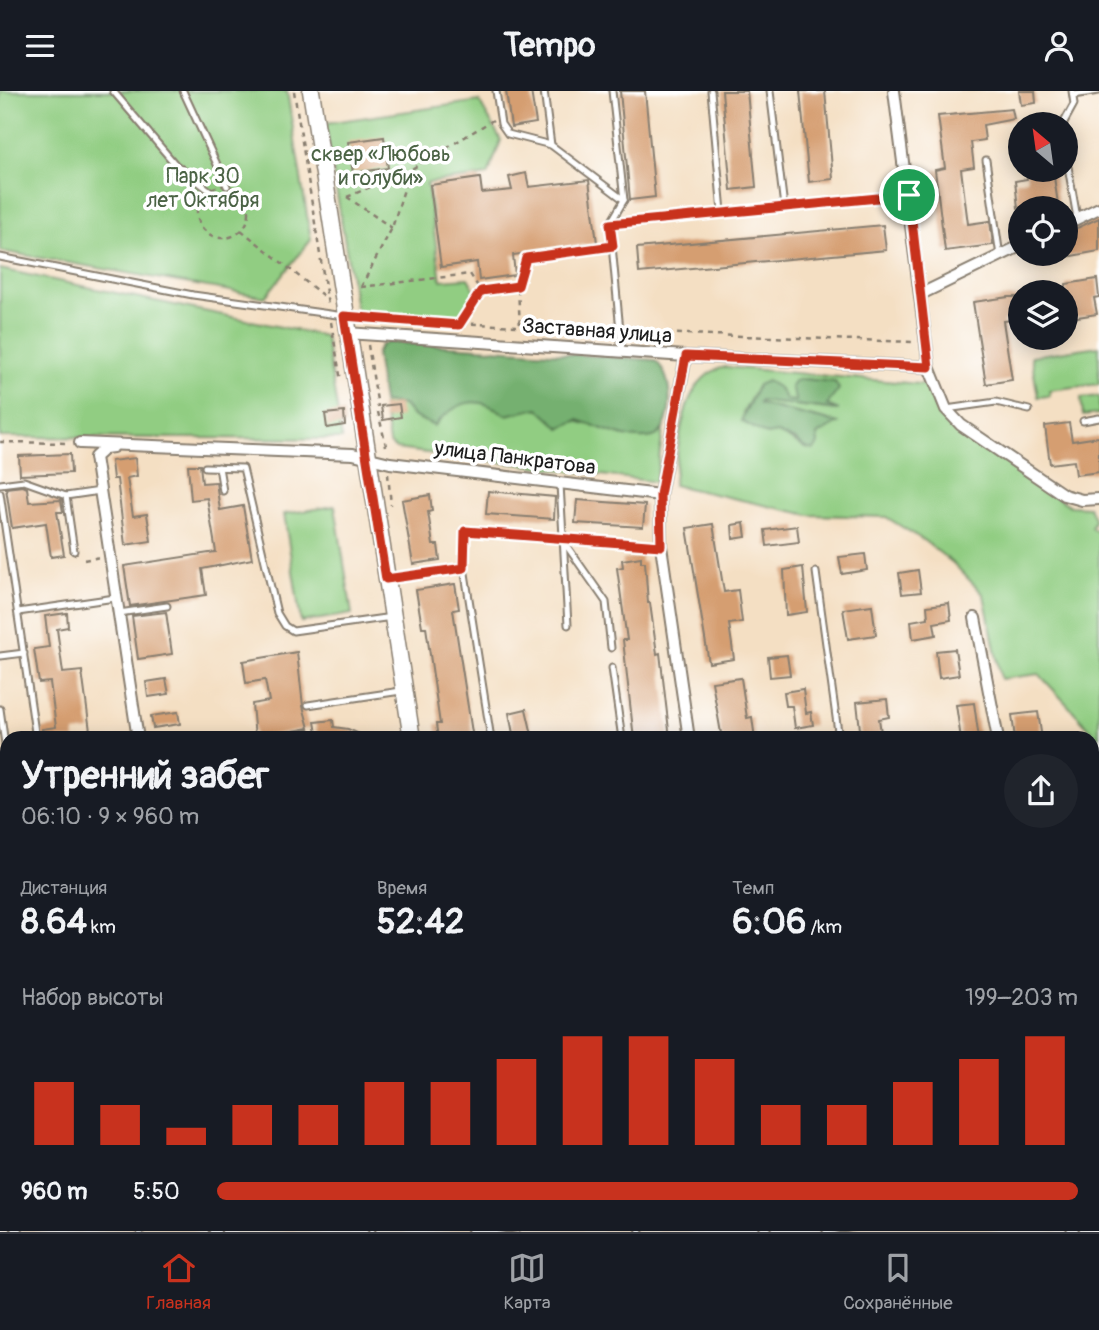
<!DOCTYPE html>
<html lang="ru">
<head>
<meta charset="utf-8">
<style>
	:root { --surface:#171b24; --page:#20242c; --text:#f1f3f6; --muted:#9ea1a6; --line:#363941; --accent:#c8321e }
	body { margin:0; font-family:Pangolin,sans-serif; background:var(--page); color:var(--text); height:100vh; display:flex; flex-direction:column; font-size:26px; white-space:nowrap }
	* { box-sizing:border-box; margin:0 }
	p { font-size:23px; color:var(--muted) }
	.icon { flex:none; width:38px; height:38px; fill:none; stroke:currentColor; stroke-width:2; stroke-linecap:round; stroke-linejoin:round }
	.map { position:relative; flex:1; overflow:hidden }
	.details { position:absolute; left:0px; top:640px; width:1099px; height:500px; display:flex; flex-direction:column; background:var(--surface); border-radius:21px 21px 0 0; box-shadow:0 4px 18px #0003 }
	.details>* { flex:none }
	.needle { width:46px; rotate:331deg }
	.buttons { position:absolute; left:1008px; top:21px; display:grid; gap:14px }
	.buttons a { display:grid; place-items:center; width:70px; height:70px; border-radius:50%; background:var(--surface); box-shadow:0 4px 18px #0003; font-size:35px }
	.pin { position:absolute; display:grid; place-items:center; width:60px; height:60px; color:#fff; margin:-30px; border:4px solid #fff; border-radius:50%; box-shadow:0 2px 7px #0007 }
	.round { display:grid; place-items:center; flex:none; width:74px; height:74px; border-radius:37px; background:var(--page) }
	.headline { display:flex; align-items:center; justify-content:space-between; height:119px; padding:0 21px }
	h1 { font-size:38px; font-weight:700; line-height:52px }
	.stats { display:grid; grid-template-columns:repeat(3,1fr); gap:10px; height:119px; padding:7px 21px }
	.stats div { display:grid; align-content:center }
	.stats b { font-size:35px; font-weight:700 }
	.stats small { font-size:19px; font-weight:400 }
	.stats p { font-size:19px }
	.chart { height:196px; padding:14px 21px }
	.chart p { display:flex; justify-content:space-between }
	.chart svg { width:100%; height:126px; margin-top:7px; stroke:var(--accent); stroke-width:6 }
	ul { padding:0 21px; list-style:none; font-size:23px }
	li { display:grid; grid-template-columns:112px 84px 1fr; align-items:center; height:52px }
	li i { height:18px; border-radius:9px; background:var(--accent) }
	header { display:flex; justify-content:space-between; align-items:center; height:91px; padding:0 21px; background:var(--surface); font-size:32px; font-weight:700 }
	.tab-bar { display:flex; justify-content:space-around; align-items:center; height:98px; border-top:2px solid var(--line); background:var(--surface); font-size:19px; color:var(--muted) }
	.tab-bar a { display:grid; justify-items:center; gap:4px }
	.tab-bar .on { color:var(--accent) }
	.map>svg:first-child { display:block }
</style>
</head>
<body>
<header><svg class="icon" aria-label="menu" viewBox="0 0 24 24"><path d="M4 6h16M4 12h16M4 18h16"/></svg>Tempo<svg class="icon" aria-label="person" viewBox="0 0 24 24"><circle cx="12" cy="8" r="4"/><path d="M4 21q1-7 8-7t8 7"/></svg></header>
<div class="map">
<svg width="1099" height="1141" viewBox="0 0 1099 1141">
	<rect width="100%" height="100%" fill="#fff"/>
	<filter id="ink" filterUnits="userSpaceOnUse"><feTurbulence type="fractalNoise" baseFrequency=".0143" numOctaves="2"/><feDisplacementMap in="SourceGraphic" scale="14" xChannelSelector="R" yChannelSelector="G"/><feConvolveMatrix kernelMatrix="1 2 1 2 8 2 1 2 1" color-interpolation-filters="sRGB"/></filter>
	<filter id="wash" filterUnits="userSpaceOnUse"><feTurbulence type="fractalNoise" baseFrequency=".00686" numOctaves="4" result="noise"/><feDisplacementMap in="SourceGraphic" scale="28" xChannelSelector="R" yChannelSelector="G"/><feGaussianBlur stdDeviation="1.57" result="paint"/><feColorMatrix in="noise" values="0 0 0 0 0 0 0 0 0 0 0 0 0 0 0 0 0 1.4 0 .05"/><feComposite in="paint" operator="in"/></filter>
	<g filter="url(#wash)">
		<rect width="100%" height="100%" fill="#f4dfc3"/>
		<!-- green -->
		<g fill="#91cd82" stroke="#56744f" stroke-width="2" fill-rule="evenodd">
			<path d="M0,0H287L311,149L265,206L0,160Z"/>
			<path d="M479,10L501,49L488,84L427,92L441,189L468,187L476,201L458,226L357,223L325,32Z"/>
			<path d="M0,178L325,245L342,348L0,346Z"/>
			<path d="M1099,255V293L1049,299L1050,305L1038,306L1031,265Z"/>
			<path d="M726,276L930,294L934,309L953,334L1070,415L1089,416L1095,429L1091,436L1099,442V648L1039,583L1001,588L984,504L953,472L923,449L886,426L809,424L673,394C680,356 679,284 726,276ZM803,288L835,291L827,314L836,319L760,310L759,313L837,332L817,344L805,357L743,322L758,294L779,297L786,310L797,311Z"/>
			<path d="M1099,305V323L1083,325L1081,307Z"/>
			<path d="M472,310L489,312L506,324L538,317L545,322L621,342L656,345L663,339L656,391L396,358L389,352L383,311L404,314L413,325Z"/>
			<path d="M335,415L352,523L301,531L284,423Z"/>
		</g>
		<!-- forest -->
		<g fill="#74b070" stroke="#486646" stroke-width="2">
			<path d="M389,251L654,269C676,283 674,340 653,346C631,352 599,336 578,329L560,337L538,317L506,324C477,303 458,309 434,335L413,325L404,314L383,311L376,263L381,254Z"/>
			<path d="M803,288L835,291L839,298L827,314L839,319L760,310L759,313L838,332L817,344L818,353L814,359L805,357L795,349L777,342L767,344L741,330L758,294L767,290L779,297L786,309L796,310L791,296L794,290Z"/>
		</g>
		<g id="blocks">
			<!-- building -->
			<g fill="#d59e71">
				<path d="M506,0H531L536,32L511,36Z"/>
				<path d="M620,0H645L655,106L630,109Z"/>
				<path d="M722,0H747L756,96L731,99Z"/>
				<path d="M800,0H825L833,88L809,91Z"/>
				<path d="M1019,0H1035L1036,12L1021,14Z"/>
				<path d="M1012,18L1014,28L983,34L985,49L971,51L974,76L961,78L968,133L990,130L993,154L945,160L935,79L945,77L938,25Z"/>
				<path d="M384,46L388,77L353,82L348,51Z"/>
				<path d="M1026,79H1053L1058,113L1018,117L1015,90L1027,88Z"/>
				<path d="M526,82L529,96L589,89L597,152L513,164L515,184L479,189L477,171L441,176L430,94L480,87L482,102L512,99L509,86Z"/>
				<path d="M1099,127V160L1066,166V142Z"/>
				<path d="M883,134L886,159L639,182L637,157Z"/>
				<path d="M1097,188L1099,206L1094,207L1097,223L1071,227L1070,220L1066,221V193Z"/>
				<path d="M1009,206H1020V228L1003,230L1012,289L986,293L973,211Z"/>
				<path d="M399,313L401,326L383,329L381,315Z"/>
				<path d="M344,321L345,334L327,337L325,323Z"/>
				<path d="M1069,332L1072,350L1099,346V381L1076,384L1074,370L1050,373L1045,335Z"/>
				<path d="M70,363L71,382L20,384L19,365Z"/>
				<path d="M135,367L137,385L127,387L133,425L147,423L151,450L125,454L117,388H113L111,370Z"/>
				<path d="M188,374H200L202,392L216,391L220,419L243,415L252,468L202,478L206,504L130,515L124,475L216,461L207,407L191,409Z"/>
				<path d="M23,395L27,397L29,411L61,409L63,421H57L64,464L51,466L46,432L12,437L6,397Z"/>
				<path d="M488,400L555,406L554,428L486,423Z"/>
				<path d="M430,404L432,420L428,421L433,454H438L440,469L413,473L402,409Z"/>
				<path d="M577,409L645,414L643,436L575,432Z"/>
				<path d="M744,432L746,446L733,448L732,434Z"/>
				<path d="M713,433L724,501L738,499L742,531L729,533L734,568L709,572L687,437Z"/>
				<path d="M797,435L799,451L767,455L765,439Z"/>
				<path d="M865,463L867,479L842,483L839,466Z"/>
				<path d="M641,466V471H645L648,512H650L657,563L660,562L670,648H634L623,549H627L617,477L623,476L622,469Z"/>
				<path d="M803,476L807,521L786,524L784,479Z"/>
				<path d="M918,479L921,501L902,503L899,482Z"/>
				<path d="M455,493L459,518L453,519L473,648H438L436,633H440L426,536H422L416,499Z"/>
				<path d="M949,512L951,529L934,532L936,544L913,548L911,530L928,527L927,515Z"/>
				<path d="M872,514L876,544L848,548L843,518Z"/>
				<path d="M166,521L172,563L138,568L132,525Z"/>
				<path d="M67,522L68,536L57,538L63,582L82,580L90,640L74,642L75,648H43L42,638L56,636L50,591L39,592L34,558L49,556L45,525Z"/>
				<path d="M955,558L959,584L939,587L936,560Z"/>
				<path d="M297,561L303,615L309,637L255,647L252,613L269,610L265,589L246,592L243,570Z"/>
				<path d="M787,564L790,584L770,586L768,566Z"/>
				<path d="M741,587L747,627L752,626L755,648H722L712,591Z"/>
				<path d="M166,588L169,603L148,606L146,591Z"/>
				<path d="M803,598L806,622L811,621L813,634L795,637L792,615H786L784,601Z"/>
				<path d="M887,608L889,626L879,628L882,648H861L857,611Z"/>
				<path d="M974,612L979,648H961L956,614Z"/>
				<path d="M526,618L533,648H514L509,622Z"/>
				<path d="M178,621L180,633L153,637L151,625Z"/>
				<path d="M1038,621L1042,648H1015L1012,624Z"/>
				<path d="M333,629L334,636L348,638L371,648H318L315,631Z"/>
			</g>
		</g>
	</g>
	<g filter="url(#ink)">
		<use href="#blocks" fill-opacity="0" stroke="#887e70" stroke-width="2"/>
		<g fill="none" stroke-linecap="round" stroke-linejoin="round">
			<!-- service casing -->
			<g stroke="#887e70" stroke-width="9">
				<g id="service">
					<path d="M113,0L175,73L209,99"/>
					<path d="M183,0L227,95"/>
					<path d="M496,0L501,33L508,43L551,54L624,109"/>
					<path d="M544,0L551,54"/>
					<path d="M612,0L624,109L610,133L622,261"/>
					<path d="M711,0L722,121"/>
					<path d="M770,0L784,116"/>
					<path d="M1073,4L1099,0"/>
					<path d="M1063,33L1074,13L1072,0"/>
					<path d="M1066,64L1077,127"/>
					<path d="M986,69L1000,165"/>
					<path d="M610,133L907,104"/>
					<path d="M0,166L193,204L344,225"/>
					<path d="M526,167L613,155"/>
					<path d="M946,318L996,311L1029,319"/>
					<path d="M1083,330L1099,327"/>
					<path d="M205,376L243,377L277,522L285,535L293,540L392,526"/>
					<path d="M219,376L223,400"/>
					<path d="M0,393L24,390L66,405"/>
					<path d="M560,393L568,534"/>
					<path d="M0,402L36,648"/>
					<path d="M564,451L606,511L611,557"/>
					<path d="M74,460L66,405L100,400"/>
					<path d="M464,476L491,648"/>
					<path d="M816,481L839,648"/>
					<path d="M390,487L464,476L465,440L661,455"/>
					<path d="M18,521L115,507"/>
					<path d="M119,522L167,515"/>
					<path d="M0,565L24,562"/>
					<path d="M612,577L622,648"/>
					<path d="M308,614L401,600"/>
					<path d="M0,618L7,667"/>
					<path d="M273,648L308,642L309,648"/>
					<path d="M0,671L7,670"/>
					<path d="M140,1134V1141"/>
					<path d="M371,1134L372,1141"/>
					<path d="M639,1134L640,1141"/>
					<path d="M826,1141L864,1134"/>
				</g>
			</g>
			<!-- minor casing -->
			<g stroke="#887e70" stroke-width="14">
				<g id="minor">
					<path d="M894,0L929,276L946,318L961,334L1064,404L1082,409L1099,408"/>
					<path d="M1066,133L1099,117"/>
					<path d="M921,203L1020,155"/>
					<path d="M347,242L686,265L929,276"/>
					<path d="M686,265L660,404L661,455L689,648"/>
					<path d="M80,352L353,363L390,372L660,404"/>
					<path d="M113,356L105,357L95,366L138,648"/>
					<path d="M975,527L998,648"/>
					<path d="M1092,713L1099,712"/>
					<path d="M0,871L7,870"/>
					<path d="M0,1026L7,1074"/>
					<path d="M1092,1043L1099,1041"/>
					<path d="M16,1134L17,1141"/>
					<path d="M214,1134L215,1141"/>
					<path d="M765,1134L766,1141"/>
					<path d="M1072,1134L1073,1141"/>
					<path d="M473,1141L517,1134"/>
				</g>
			</g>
			<!-- secondary casing -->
			<g stroke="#887e70" stroke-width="19">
				<g id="secondary">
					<path d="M311,0L412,648"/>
					<path d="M488,1134L489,1141"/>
				</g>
			</g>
			<!-- path -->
			<g stroke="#887e70" stroke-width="2.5" stroke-dasharray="5 5" stroke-linecap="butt">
				<path d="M294,0L328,214"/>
				<circle cx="223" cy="121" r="26"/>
				<path d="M347,106L410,79"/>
				<path d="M347,106L392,137"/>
				<path d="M241,139L326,207"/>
				<path d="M361,196L392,137L410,79L493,29"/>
				<path d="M361,196L470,183L481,200"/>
				<path d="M518,196L524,175"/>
				<path d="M362,227L610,240"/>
				<path d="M331,231L341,290"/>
				<path d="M459,234L481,200L518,196L520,237"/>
				<path d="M627,241L914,251"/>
				<path d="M368,254L378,316"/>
				<path d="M378,321L387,359"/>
				<path d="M0,351L69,352"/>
				<path d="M388,383L391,414"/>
				<path d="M84,469L100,466"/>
				<path d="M0,808L7,851"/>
				<path d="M0,852L7,851"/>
				<path d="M0,954L7,1001"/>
				<path d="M0,1111L4,1135"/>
			</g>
			<!-- service -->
			<use href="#service" stroke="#fff" stroke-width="5"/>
			<!-- minor -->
			<use href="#minor" stroke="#fff" stroke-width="10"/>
			<!-- secondary -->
			<use href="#secondary" stroke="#fff" stroke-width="16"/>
		</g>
	</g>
	<g fill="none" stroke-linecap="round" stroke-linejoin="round" filter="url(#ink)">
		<!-- route casing -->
		<g stroke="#fff" stroke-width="14">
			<path id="route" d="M909,104L929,276L686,265L660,404L661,455L465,440L464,477L386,488L344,225L459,234L481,200L518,195L526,167L613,155L610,133Z"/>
		</g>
		<!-- route -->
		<use href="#route" stroke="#c8321e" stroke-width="9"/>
	</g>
	<g text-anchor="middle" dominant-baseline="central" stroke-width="7" stroke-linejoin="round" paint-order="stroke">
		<!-- park labels -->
		<g font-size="21" fill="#4b6345" stroke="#fff">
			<text x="381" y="63">сквер «Любовь<tspan x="381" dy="24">и голуби»</tspan></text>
			<text x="203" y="85">Парк 30<tspan x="203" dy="24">лет Октября</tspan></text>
		</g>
		<!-- street labels -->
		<g font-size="21" fill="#1c1c1c" stroke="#fff">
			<text transform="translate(597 240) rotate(4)">Заставная улица</text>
			<text transform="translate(515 367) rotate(7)">улица Панкратова</text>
		</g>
	</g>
</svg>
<div class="buttons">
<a><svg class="needle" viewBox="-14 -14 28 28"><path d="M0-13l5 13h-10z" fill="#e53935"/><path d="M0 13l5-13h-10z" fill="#9ea1a6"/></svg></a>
<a><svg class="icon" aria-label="locate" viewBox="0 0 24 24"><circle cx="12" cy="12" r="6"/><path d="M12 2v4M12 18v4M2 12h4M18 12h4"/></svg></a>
<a><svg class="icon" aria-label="layers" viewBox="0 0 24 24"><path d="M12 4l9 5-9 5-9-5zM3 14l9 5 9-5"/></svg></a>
</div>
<div class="pin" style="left:909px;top:104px;background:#1e9e55"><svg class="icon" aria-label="arrive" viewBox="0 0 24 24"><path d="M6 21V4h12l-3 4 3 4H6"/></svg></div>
<section class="details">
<div class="headline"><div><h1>Утренний забег</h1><p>06:10 · 9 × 960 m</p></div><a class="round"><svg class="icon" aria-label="share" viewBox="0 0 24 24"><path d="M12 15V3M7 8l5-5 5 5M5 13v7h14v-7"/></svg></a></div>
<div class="stats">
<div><p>Дистанция</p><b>8.64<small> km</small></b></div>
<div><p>Время</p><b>52:42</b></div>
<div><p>Темп</p><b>6:06<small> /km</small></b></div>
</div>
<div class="chart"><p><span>Набор высоты</span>199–203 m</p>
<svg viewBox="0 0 160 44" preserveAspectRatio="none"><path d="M5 44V22M15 44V30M25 44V38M35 44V30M45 44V30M55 44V22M65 44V22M75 44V14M85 44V6M95 44V6M105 44V14M115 44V30M125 44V30M135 44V22M145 44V14M155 44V6"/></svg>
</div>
<ul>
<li><b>960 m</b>5:50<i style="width:100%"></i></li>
</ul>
</section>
</div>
<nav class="tab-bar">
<a class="on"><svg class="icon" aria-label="home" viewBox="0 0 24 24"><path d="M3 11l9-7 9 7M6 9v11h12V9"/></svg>Главная</a>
<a><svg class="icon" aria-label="map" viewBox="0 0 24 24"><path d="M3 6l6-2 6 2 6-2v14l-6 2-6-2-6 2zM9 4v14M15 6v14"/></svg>Карта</a>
<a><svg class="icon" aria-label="saved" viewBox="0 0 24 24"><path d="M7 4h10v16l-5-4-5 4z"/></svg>Сохранённые</a>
</nav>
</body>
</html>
